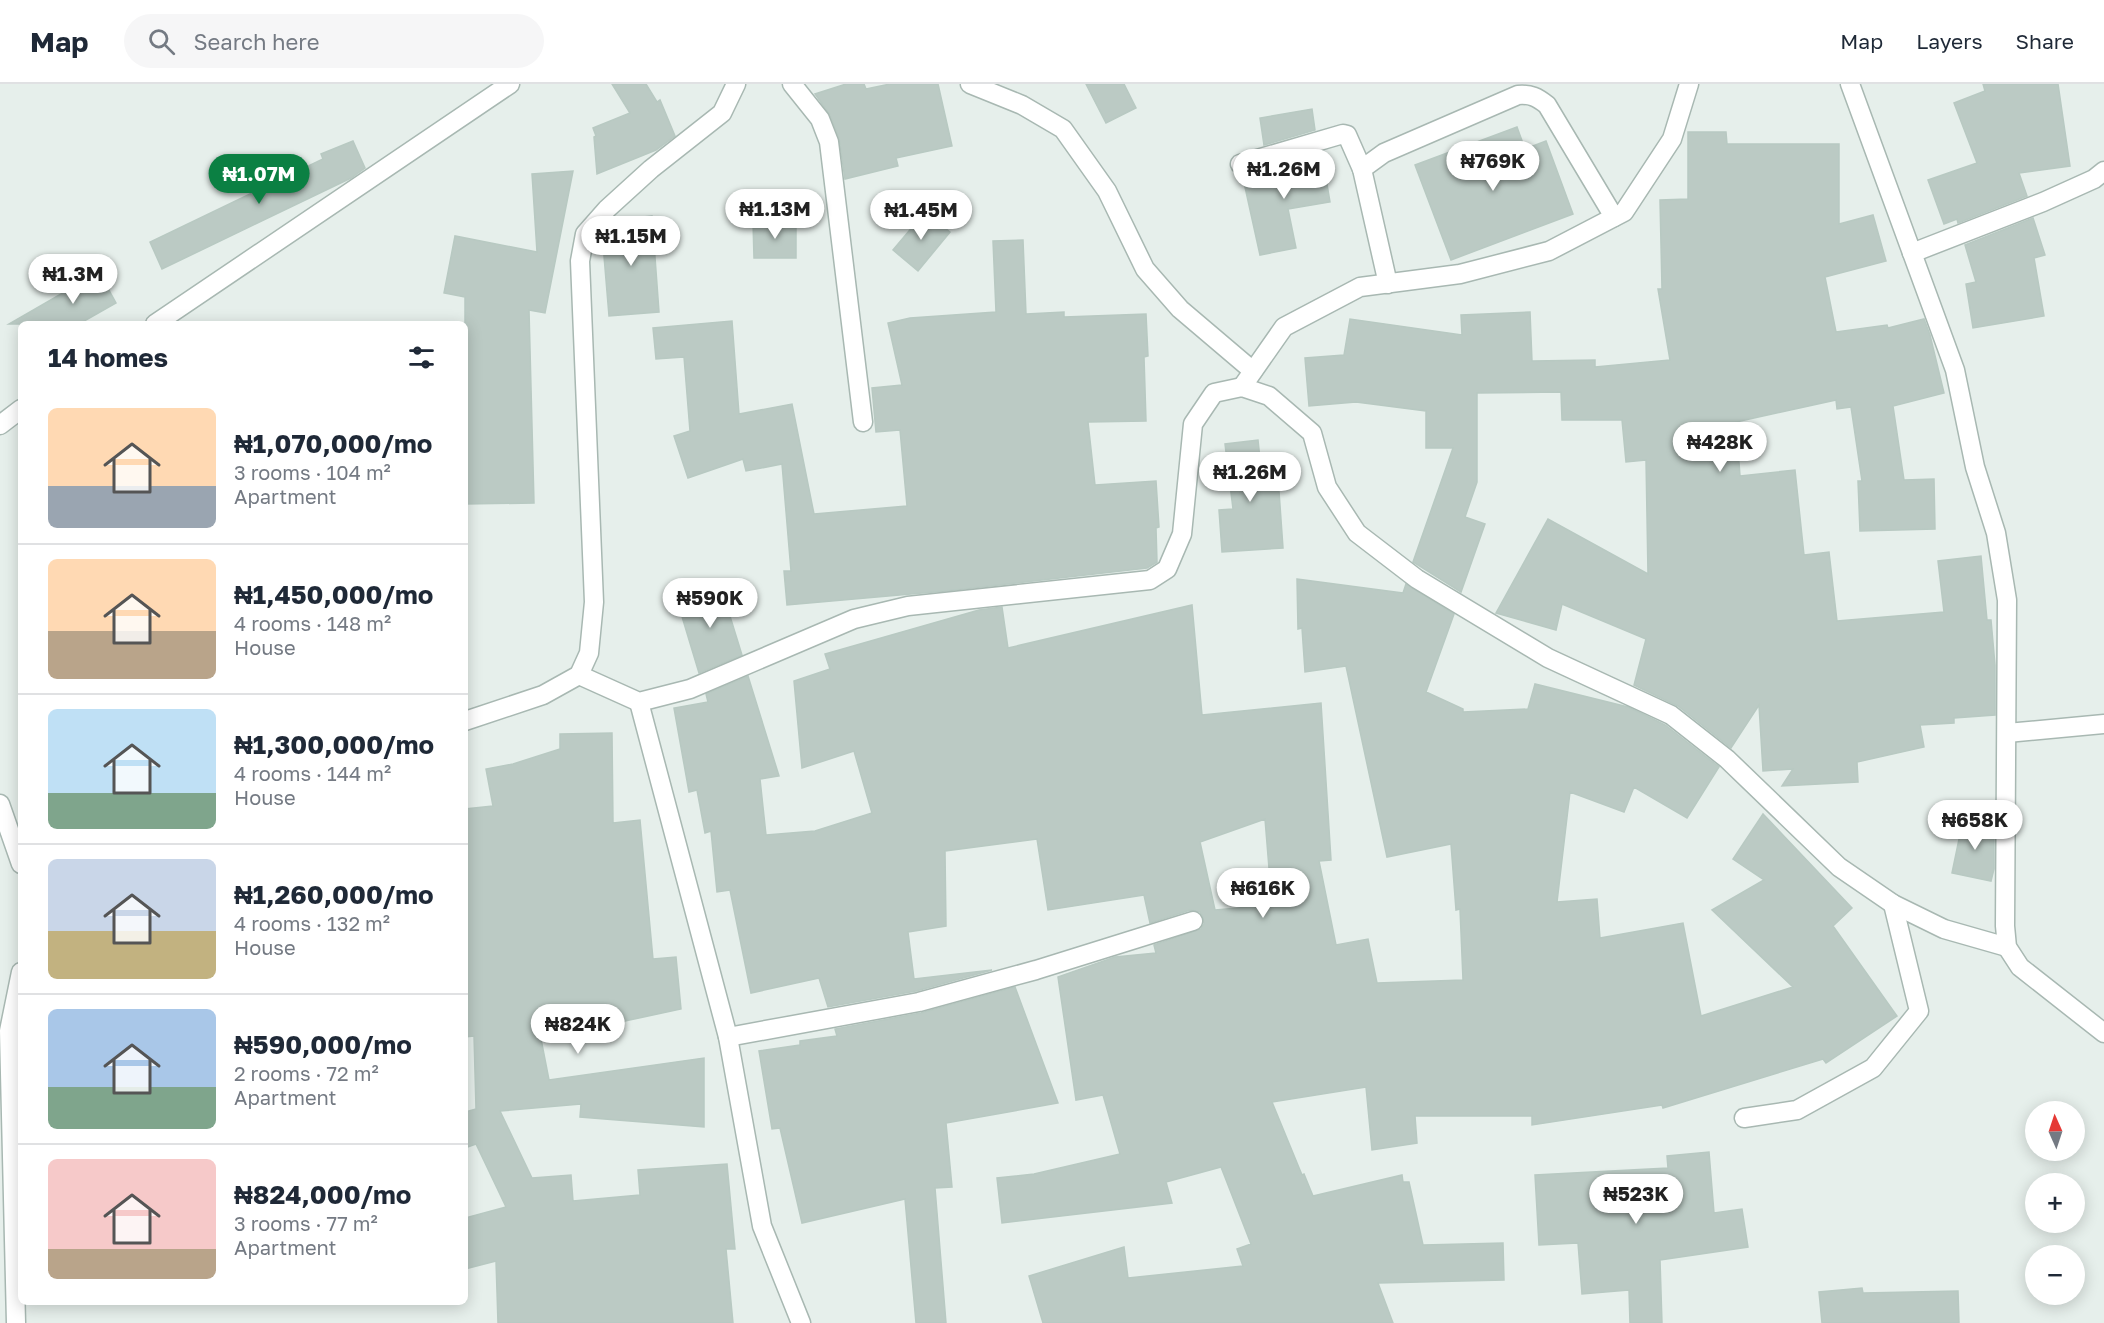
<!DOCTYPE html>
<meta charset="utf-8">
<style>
:root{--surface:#fff;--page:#f6f6f7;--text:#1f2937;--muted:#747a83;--line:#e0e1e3;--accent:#0b8043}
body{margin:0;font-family:"Golos Text",sans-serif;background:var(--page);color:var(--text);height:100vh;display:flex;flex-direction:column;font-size:22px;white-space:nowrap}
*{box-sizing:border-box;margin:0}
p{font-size:20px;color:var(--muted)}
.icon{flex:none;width:33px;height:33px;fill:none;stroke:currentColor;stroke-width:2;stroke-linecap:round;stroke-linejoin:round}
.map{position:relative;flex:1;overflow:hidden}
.drawer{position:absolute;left:18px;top:237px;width:450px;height:984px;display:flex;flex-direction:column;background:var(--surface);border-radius:9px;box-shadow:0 3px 15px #0003}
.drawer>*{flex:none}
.needle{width:39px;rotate:357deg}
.controls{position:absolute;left:2025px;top:1017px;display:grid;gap:12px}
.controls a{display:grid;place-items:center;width:60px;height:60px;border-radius:50%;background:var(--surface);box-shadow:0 3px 15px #0003;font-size:30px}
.price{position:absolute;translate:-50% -51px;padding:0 14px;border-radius:21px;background:#fff;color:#222;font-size:20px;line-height:39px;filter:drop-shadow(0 2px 3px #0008)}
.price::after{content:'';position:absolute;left:50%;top:36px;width:18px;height:14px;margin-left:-9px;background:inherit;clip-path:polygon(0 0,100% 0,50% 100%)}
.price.selected{background:var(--accent);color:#fff}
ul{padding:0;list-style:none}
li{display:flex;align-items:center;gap:18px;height:150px;padding:0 30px}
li+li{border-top:2px solid var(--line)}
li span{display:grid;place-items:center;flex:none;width:168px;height:120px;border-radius:9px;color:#555}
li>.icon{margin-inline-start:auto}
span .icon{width:72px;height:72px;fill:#fffc;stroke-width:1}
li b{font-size:26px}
h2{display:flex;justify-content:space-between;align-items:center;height:72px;padding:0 30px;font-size:26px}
header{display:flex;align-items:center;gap:36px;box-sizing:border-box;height:84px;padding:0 30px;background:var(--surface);border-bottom:2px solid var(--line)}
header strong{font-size:28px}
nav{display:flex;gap:33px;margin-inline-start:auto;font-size:21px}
.search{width:420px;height:54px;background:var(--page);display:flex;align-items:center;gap:15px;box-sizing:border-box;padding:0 21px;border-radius:33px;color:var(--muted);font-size:22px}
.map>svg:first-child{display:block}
</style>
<header>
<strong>Map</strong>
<div class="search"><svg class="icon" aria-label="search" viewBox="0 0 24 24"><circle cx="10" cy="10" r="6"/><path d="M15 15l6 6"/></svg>Search here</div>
<nav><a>Map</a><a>Layers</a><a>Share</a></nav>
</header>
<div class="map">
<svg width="2104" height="1239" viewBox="0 0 2104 1239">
<rect width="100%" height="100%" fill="#e6efeb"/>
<g fill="#bbcac4" stroke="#b8c9c2" stroke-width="1.5" fill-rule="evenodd">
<path d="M612,0h34l11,18 3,-2 15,36 -19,14 -59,24 -3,-37 2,-1 -3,-8 37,-15z"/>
<path d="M846,0h18l2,5 24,-5h48l14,62 -56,12 2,8 -53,13 -6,-41 -9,-23 -15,-21z"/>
<path d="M1086,0h38l12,24 -30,15z"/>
<path d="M1983,0h75l12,82 -51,7 8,23 -69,27 -1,-4 -13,5 -16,-44 49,-17 -23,-60 31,-12z"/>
<path d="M1312,25l3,21 -51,15 -4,-27z"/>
<path d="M1517,43l8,22 21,-8 27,73 -122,46 -36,-95z"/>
<path d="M1688,48h38l1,12h112v80l34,-9 13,46 -61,16 11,55 51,-7 1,3 36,-9 6,16 14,58 -51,13 11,74 30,-1 1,50 -75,2 -2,-50h4l-11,-74 -14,2 -1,-9 -100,22 4,54 55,-6 9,85 25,-3 8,69 107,-9 -6,-51 43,-5 6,64h4l4,45v50l-41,3v5l-34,2 4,22 -67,15 1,20 -76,4 11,-17 -30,2 -4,-66 -28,43 -53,-42 -44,-21 12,-46 -84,-35 -6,26 -60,-17 52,-94 100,55 -2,-114 -20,2 -4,-42h-60l-1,-28 -84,1v89l-12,35 20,7 -24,68 -48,-30 40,-114h-27v-37l-70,-9 -47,4 -4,-48 39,-3 6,-36 112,16 -1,-20 69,-3 2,49 63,-1v7l75,-7 -12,-71h4l-2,-89 28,-1z"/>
<path d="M353,57l12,27 -14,10 -189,91 -12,-27 173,-83 -2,-5z"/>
<path d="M1319,69v3l3,-1 8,47 -42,7 8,39 -36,7 -17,-77 25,-5v-5z"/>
<path d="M573,87l-28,142 -16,-3 5,193 -69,1v-207l-21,-4 11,-57 82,16 -5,-78z"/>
<path d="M925,128l25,20 -32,39 -25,-21z"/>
<path d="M652,132l7,96 -50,4 -7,-84 10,-12z"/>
<path d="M2033,134l12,37 -11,3 10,58 -71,12 -7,-44 10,-2 -11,-37z"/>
<path d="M753,138h43v36h-42z"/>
<path d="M1023,156l3,74 38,-2v5l82,-3 2,42 -4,1 2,64 -58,1 7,63 61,-4 3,46 -3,1 1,34 -10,6 -202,23 -158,14 -3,-34h7l-9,-107 -36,7 -3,-12 -55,19 -14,-42 16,-5 -6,-74 -28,2 -3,-31 79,-7 7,93 53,-10 22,110 93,-8 -7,-76 -24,2 -4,-44 30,-3 -14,-62 22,-5 86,-6 -3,-71z"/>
<path d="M99,188l17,31 -37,21h-70z"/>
<path d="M1258,356l4,38 16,-1 5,71 -61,4 -3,-42 14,-1 -8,-65z"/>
<path d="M1297,495l106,14 3,-9 48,30 -28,78 37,17v3l65,-3 7,-25 93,23 37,18 54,42 -32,51 -53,-31 -10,25 -54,-20 -13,110 40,-3 3,39 83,-15 18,93 92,-29 -81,-77 52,-30 -31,-21 30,-45 89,94 -19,18 64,90 -71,47 -3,-4 -160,49 -1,-3 -130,20v-9h-117l2,27 -45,7 -6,-63 -94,15 30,73 2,-1 9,22 89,-21 1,7h6l14,63 80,-2 1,37 -126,3 15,40h-350l-14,-47 95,-29 4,31 115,-12 -6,-17 14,-5 -30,-77 -55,15 6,21 -170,20 -5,-45 37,-4 86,-20 -17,-59 -27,5 -18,-123 57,-20 41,-4 -2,-8 47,-16 3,-5 -1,-7 -3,-5 -10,-2 -40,13 -6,-28 -96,15 -11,-71 -92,12 1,75 -38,6 6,47 78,-9 -76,21 -88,16 -9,-29 -68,15 -21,-103 -13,2 -6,-61 -6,2 -8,-43 -8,2 -15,-84 34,-6 -2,-8 42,-18 31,100 -19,3 6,56 49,-4 57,-18 -18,-62 -52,17 -8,-87 36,-12 -5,-15 154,-44 23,-3 6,41 184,-43 10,110 119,-12 10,157 -12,1 17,84 32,-6 9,44 86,-3 -3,-71 -4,1 -5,-66 -64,13 -41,-191 -41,6 -3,-44 -4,1zM1265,735l7,86 -57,5 -15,-68z"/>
<path d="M721,503l21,68 -43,18 -22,-73z"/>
<path d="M612,649l1,90 27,-3 13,139 23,-2 5,52 -140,30 8,41 155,-22v69l-124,-10 1,-13 -81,7 32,67 39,-3 2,26 67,-6 -2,-25 89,-6 8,85h-9l7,74h-235l-2,-62 -31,8v-51l41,-11 -30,-63 -11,4v-36l11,-3 -2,-73 -9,1v-228l28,-3 -7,-37 27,-5 47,-15v-15z"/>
<path d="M1963,736l31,6v43l-3,12 -39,-8z"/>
<path d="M1015,903l43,116 -112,20 6,64 -17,1 11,135h-30l-11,-124 -103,24 -22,-95 -8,1 -13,-78 41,-6v-4l37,-5 -2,-7 86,-16z"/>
<path d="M1709,1068l5,61 28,-4 6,38 -88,13 2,63h-32l-1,-33 -47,4 -4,-51 -39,2 -4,-70 133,-7 -1,-12z"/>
<path d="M1862,1204l1,5 95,-2 1,32h-137l-3,-31z"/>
</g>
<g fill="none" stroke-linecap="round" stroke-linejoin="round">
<defs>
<g id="minor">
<path d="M792,0l28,35 9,23 34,280"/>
<path d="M970,0l52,21 41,24 44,62 38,78 35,40 73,62"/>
<path d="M1850,0l105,286 20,97 21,66 11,67 -2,326 2,21 13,20 84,66"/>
<path d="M1240,80l103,-30 4,1 15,34"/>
<path d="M1912,169l131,-51 51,-23 10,-8"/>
<path d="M1388,200l-26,-115 22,-16 134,-58c13,-1 19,2 29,10l67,112"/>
<path d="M155,240l355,-240"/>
<path d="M1242,303l42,-60 76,-40 100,-13 89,-23 75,-39 48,-73 17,-55"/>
<path d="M0,341l21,-16"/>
<path d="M579,591l60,27 51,-13 164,-70 54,-13 242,-26 17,-11 15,-35 11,-110 21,-31 28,-6 27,9 43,37 15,54 30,46 60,46 131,79 123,57 56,44 112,108 54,37 51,25 63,18"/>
<path d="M639,618l89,335 34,189 39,97"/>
<path d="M465,637l78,-26 36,-20 10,-22 5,-51 -14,-341 5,-27 22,-25 44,-40 71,-56 14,-29"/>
<path d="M2007,649l97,-9"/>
<path d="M0,720l21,60"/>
<path d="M728,953l191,-35 117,-32 157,-49"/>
<path d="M1744,1034l53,-8 76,-42 46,-57 -26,-107"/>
<path d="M16,1239l-7,-292 12,-59"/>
</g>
</defs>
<use href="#minor" stroke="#a8b8b2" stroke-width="21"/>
<use href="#minor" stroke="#fff" stroke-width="18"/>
</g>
</svg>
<div class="controls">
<a><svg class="needle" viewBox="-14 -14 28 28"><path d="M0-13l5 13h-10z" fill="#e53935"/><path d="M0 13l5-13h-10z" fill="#747a83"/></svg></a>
<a>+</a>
<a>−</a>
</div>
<b class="price" style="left:1493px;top:108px">₦769K</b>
<b class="price" style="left:1284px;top:116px">₦1.26M</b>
<b class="price selected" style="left:259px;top:121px">₦1.07M</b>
<b class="price" style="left:775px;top:156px">₦1.13M</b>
<b class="price" style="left:921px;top:157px">₦1.45M</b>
<b class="price" style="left:631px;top:183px">₦1.15M</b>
<b class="price" style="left:73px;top:221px">₦1.3M</b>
<b class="price" style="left:1720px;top:389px">₦428K</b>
<b class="price" style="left:1250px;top:419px">₦1.26M</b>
<b class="price" style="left:710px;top:545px">₦590K</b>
<b class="price" style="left:1975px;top:767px">₦658K</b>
<b class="price" style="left:1263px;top:835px">₦616K</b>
<b class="price" style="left:578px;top:971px">₦824K</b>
<b class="price" style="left:1636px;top:1141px">₦523K</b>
<section class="drawer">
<h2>14 homes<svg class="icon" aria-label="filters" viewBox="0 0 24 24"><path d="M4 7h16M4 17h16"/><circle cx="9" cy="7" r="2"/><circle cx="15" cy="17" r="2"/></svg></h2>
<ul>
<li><span style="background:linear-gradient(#ffd9b3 65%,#9aa5b1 0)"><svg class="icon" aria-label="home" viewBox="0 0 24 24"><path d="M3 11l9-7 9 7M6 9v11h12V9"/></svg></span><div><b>₦1,070,000/mo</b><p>3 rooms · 104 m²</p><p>Apartment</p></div></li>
<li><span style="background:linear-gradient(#ffd9b3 60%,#b9a48a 0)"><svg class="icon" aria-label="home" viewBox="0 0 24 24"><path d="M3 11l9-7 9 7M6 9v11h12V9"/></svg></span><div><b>₦1,450,000/mo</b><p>4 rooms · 148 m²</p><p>House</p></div></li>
<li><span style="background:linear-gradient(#bfe0f5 70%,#7fa58c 0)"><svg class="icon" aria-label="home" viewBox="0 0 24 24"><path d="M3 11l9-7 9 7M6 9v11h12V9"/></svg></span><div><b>₦1,300,000/mo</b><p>4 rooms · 144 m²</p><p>House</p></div></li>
<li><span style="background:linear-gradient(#c9d6e8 60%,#c2b280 0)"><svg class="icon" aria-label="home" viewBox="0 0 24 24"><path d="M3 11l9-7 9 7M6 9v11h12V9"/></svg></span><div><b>₦1,260,000/mo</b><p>4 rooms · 132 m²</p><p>House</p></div></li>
<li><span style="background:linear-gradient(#a9c7e8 65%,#7fa58c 0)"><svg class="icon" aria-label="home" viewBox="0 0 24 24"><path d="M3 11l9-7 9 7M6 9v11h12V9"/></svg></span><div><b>₦590,000/mo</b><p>2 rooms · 72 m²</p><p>Apartment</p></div></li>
<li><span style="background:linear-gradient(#f6c9c9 75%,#b9a48a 0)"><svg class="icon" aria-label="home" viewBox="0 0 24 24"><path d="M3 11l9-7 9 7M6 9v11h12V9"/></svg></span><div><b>₦824,000/mo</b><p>3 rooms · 77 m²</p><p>Apartment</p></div></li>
</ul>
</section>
</div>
